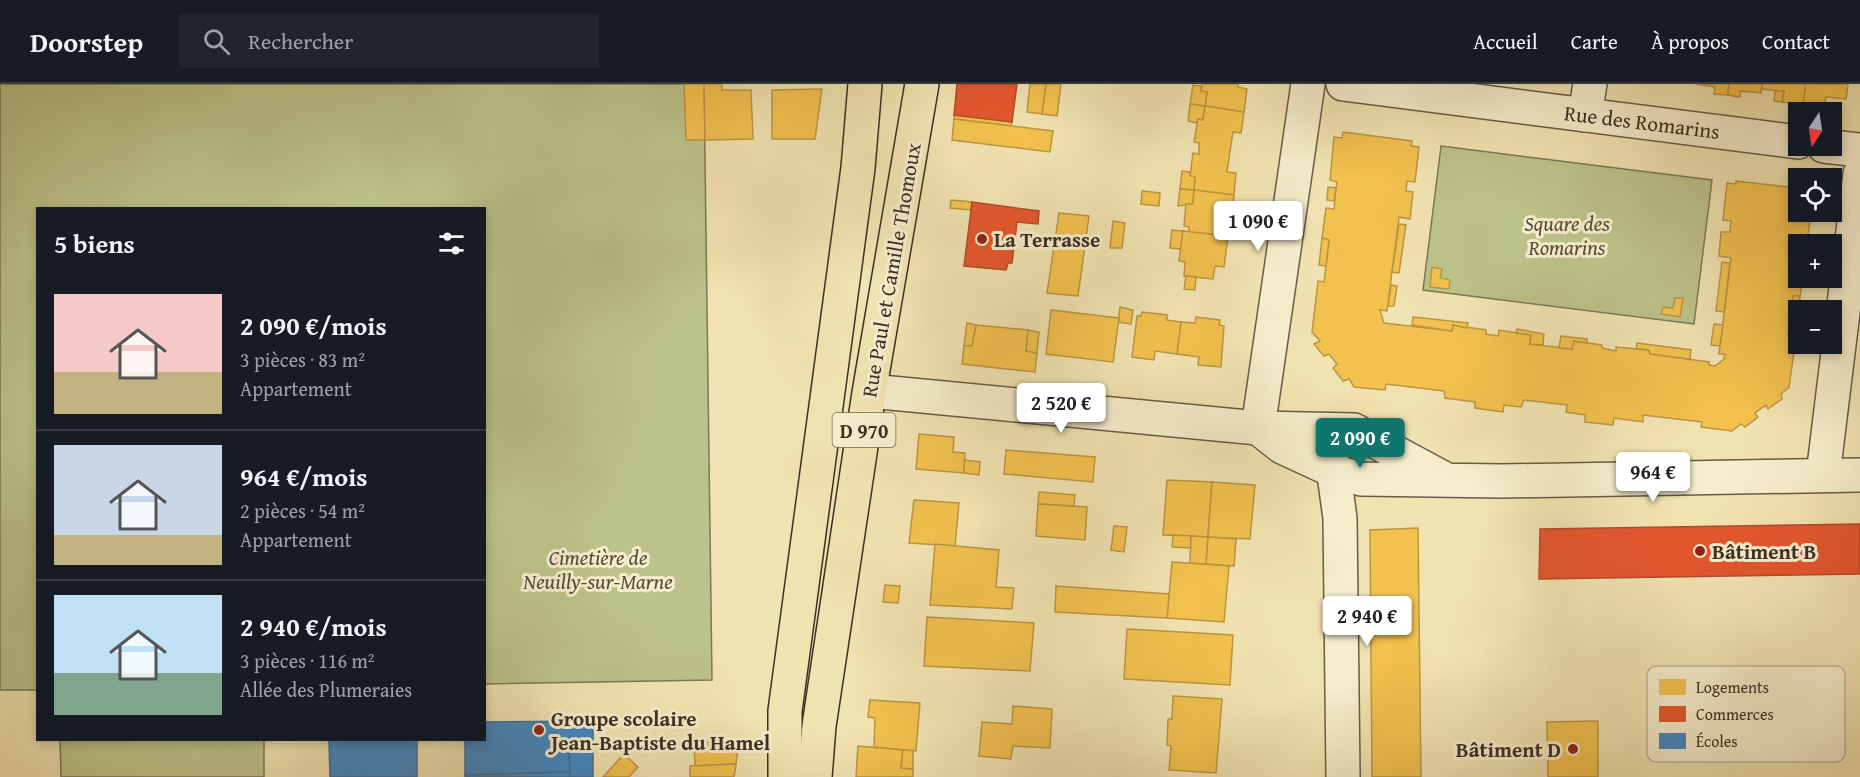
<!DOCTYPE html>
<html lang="fr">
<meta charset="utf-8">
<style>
:root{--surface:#171b24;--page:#20242c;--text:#f1f3f6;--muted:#9ea1a6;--line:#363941;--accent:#0f766e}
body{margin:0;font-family:"Gentium Book Plus",serif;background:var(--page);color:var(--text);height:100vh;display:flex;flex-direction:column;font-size:22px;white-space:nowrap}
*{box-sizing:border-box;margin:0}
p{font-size:20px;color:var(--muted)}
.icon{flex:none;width:33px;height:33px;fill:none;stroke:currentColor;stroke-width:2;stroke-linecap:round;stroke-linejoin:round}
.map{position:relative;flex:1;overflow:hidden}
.details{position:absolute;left:36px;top:123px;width:450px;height:534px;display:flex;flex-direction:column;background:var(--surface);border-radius:0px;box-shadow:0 3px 9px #0003}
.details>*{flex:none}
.needle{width:39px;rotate:192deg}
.tools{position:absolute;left:1788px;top:18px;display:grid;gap:12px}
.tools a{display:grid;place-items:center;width:54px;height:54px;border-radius:0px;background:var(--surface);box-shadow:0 3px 9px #0003;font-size:30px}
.price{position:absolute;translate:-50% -51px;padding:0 14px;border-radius:6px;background:#fff;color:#222;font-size:20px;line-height:39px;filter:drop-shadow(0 2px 3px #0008)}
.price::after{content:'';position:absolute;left:50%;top:36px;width:18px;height:14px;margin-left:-9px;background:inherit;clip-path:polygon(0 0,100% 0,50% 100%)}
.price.on{background:var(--accent);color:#fff}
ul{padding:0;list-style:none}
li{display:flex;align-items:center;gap:18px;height:150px;padding:0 18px}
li+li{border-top:2px solid var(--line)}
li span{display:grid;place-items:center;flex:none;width:168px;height:120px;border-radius:0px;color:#555}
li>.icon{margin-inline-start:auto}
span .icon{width:72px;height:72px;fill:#fffc;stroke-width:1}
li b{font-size:26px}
h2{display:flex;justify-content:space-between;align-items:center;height:72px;padding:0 18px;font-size:26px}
header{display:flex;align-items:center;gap:36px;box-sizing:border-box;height:84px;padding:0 30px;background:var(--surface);border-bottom:2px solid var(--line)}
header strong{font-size:28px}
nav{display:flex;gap:33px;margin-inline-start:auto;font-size:21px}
.search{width:420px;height:54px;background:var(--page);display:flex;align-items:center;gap:15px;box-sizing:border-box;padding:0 21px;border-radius:0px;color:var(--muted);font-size:22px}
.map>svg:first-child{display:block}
</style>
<header>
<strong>Doorstep</strong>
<div class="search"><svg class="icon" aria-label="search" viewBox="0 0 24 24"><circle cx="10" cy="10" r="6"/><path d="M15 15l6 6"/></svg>Rechercher</div>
<nav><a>Accueil</a><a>Carte</a><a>À propos</a><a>Contact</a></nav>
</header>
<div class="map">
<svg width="1860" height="693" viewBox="0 0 1860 693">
<rect width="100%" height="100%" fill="#f1e3b1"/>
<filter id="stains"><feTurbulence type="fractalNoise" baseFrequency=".00333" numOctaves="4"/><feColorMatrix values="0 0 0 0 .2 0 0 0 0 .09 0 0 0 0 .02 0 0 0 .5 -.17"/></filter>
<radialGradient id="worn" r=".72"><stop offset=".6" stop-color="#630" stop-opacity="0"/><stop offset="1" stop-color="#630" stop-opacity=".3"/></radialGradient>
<g fill="#bcc38a" stroke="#7c7857" stroke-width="1.5">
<path d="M0,0h704l8,596 -227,4 -1,-476h-446l-1,482h-37z"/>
<path d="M1441,62l271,34 -18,144 -271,-34z"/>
<path d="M60,656h204v37h-203z"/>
</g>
<g fill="#f2c14e" stroke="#bb9541" stroke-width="1.5">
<path d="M684,0h20l1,56h-19z"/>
<path d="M704,0h18v6h29l2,49 -48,1z"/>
<path d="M1030,0h16l-4,30 -15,-2z"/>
<path d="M1046,0h15l-4,32 -15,-2z"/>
<path d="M1202,0h36v3l9,2 -3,23 -39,-6 2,-14 -6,-1z"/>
<path d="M1696,0h33l-1,11 -14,-1 1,-7z"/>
<path d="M1729,0h33l-1,9 -21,-2v6l-12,-2z"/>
<path d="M1762,0h44l-3,20 -21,-2 2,-11 -22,-2z"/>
<path d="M1806,0h42l-2,15 -20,-2 -2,10 -21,-3z"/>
<path d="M1193,1l8,1v5l6,1 -2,14 -15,-2z"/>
<path d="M822,5l-7,50h-43v-49z"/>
<path d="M1775,7h9l-2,11 -8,-1z"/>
<path d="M1190,20l15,2 -2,14 -5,-1 -1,4 -9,-2z"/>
<path d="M1205,22l39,6 -3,21 -8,-1 -5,33 -1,7 9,1 -2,22 -40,-5 1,-13 -5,-1 3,-23 6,1v-11l-5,-1 4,-23 5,1z"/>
<path d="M954,31l58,7 -1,4 -57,-7z"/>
<path d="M954,35l99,12 -3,21 -98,-12z"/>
<path d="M1343,48l69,9 -1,5 8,1 -4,35 -8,-1 -1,10 7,1 -3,27 -11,-2 -12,94 -7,-1 4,13 68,8 1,-6 33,5v4l12,2 1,-6 32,5 -1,9 42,5 2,-8 28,4v3l14,3v-4l33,3 1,4 59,8v3l6,1 9,-7 1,-5h-6l12,-96 -12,-2 2,-24h9l1,-11 -8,-1 4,-37 9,1v-3l62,7v24h13l-3,24 -8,-2 -2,10 -1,20 1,14h5l-3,18h-7l-5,40 8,2 -7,49 -8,7 1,5 -14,10 -2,-4 -11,8 3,4 -13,10 -4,-3 -9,7 -31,-4 1,-5 -59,-7v7l-29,-4 -1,7 -28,-3v-7l-19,-3 1,-7 -43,-5 -3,7 -17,-2 -1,7 -28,-4v-6l-30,-4 -1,-7 -58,-7 -1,6 -31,-3 -5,-8 -6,2 -10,-13 4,-4 -8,-10 -5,2 -10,-12 6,-3 -8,-9 6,-51 6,1 5,-42 -7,-2 4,-30 8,1 2,-21 1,-6 -7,-2 4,-43 8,1z"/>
<path d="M1182,87l8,1v4l5,1 -1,13 -14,-1z"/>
<path d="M1328,103l8,1 -2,13 -7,-1z"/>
<path d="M1180,105l14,1 -1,14 -15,2z"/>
<path d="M1194,106l40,5 -3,21 -9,-1 -3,20 -30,-3v-5l-5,-1 2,-22h7z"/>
<path d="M1142,107l18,2 -1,13 -18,-2z"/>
<path d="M951,116l21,2 -1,8 -21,-2z"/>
<path d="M1059,129l30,3 -11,80 -31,-3z"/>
<path d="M1113,137l12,2 -3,25h-12z"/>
<path d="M1399,140l7,1 -7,48 -7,-1z"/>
<path d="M1172,146l11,1 -2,18 -11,-1z"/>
<path d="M1183,147l45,5 -4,31 -9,-1 -2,13 -29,-3 1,-14 -6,-1z"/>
<path d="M1322,154l7,2 -3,26 -7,-1z"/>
<path d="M1722,178l8,1 -6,49 -8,-1z"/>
<path d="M1432,183l10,2 -2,9 10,2 -1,9 -19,-2z"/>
<path d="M1186,192l10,1 -1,13 -11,-1z"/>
<path d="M1391,201l6,1 -3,20h-6z"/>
<path d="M1793,212h7l-3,26 -7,-1z"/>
<path d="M1675,214h8l-3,19 -19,-3 2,-7 10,1z"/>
<path d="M1120,223l13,3 -2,14 -13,-2z"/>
<path d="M1051,226l68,8 -6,44 -67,-8z"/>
<path d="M1142,228l25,3v5l14,2 -4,32 -22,-3 -1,9 -22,-3 5,-41h4z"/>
<path d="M1196,233l24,3 -1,5 5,1 -3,41 -23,-2 1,-8 -22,-3 4,-32 14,1z"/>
<path d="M1413,233l55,6 -1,5 -14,-3 -1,6 -40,-6z"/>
<path d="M967,239l9,2 -4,21h-8z"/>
<path d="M1714,240l9,1 -3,21 -9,-1z"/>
<path d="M976,241l52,5 -2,21 11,2 -2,19 -73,-8 2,-18h8z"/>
<path d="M1517,245l27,5 -1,11 -13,-1 1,-9 -15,-2z"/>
<path d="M1028,246l11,2 -2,21 -11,-2z"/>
<path d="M1561,252l26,3v4l-13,-2 -2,8 -13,-1z"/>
<path d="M1637,259l54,7 -1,9 -40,-5 -1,-4 -13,-1z"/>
<path d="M919,350l35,3 -1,15 12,1 -1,20 -48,-4z"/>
<path d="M1006,366l89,7 -2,25 -89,-8z"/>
<path d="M964,376l16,2 -1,13 -15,-2z"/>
<path d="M1167,396l45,2 -4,55 -45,-2z"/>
<path d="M1212,398l43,3 -5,54 -42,-2z"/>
<path d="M1039,408l36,3 -1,11 -36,-2z"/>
<path d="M914,416l45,3 -4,43 -46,-3z"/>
<path d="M1038,420l49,3 -2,33 -49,-4z"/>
<path d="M1114,442l13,1 -3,25 -13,-2z"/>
<path d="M1418,444l3,249h-49l-2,-247z"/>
<path d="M1173,451l18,1v12l-19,-1z"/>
<path d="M1191,452l17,1 -2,27 -16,-1z"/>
<path d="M1208,453l28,2 -2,27 -28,-2z"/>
<path d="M935,460l64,6 -3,37 18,1 -2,21 -82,-4z"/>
<path d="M1172,478l57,4 -5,56 -57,-4z"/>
<path d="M885,501l15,1 -2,17 -15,-1z"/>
<path d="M1056,502l113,8 -2,24 -112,-6z"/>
<path d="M927,533l107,6 -4,48 -106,-5z"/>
<path d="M1127,545l106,6 -3,50 -106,-6z"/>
<path d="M1173,612l49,3 -6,74 -47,-3 2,-24 -4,-1 1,-26h4z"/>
<path d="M870,616l50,3 -4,48 -42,-4 1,-29 -7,-1z"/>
<path d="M1013,622l39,3 -2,39 -37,-2 -2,13 -32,-3 3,-34 30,2z"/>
<path d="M1598,637v56h-50l-1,-55z"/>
<path d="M718,658l1,6h19l-2,16 -41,2 -1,-23z"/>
<path d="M858,662l45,4 -2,18 12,1v8h-57z"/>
<path d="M903,666l10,1v18l-12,-1z"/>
<path d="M624,670l14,13 -9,10h-26z"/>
<path d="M736,680l-2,13h-44v-11z"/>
</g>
<g fill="#e4572e" stroke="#b24b2b" stroke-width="1.5">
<path d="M957,0h60l-5,38 -58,-7z"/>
<path d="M972,118l67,9 -1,13 -21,-2 -5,41h-4l-2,7 -42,-4z"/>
<path d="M1860,440v50l-321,5 1,-50z"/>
</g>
<g fill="#3f88c5" stroke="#3e6d95" stroke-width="1.5">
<path d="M593,637v20l-24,2 1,29 -105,3v-35h19v-18z"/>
<path d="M329,656h88v37h-87z"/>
<path d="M593,657v36h-23l-1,-34z"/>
<path d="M570,688v5h-105v-2z"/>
</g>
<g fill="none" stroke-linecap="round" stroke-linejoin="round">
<defs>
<g id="minor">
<path d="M1343,0l455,58"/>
<path d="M1585,31l5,-31"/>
<path d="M1824,62l36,4"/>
<path d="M870,307l388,37 50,-344"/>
<path d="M1331,369l9,65 3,259"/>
<path d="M1823,391l37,-301"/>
<path d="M1447,396l-93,-50 -96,-2 24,19 52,24 27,8 141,2 358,-6"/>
</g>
<g id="major">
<path d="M785,693v-66l73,-543 7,-84"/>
<path d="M815,693l4,-51 50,-333 53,-309"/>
</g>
</defs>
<use href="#minor" stroke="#695b47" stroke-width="36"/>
<use href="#major" stroke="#3c2e24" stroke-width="36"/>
<use href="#minor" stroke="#f6edcc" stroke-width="33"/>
<use href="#major" stroke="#f1e3b1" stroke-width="33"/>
</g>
<g fill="#8f2418" stroke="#f6edcc" stroke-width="2">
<circle cx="982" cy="155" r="6"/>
<circle cx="1700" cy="467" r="6"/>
<circle cx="539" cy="646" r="6"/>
<circle cx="1573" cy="665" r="6"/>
</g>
<g text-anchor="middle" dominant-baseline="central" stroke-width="6" stroke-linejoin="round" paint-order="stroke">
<rect fill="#f6edcc" stroke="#746756" stroke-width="1.5" x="832.5" y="329" width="63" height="34" rx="4.5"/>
<g font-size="20" font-weight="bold" fill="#3c2e24">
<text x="864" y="346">D 970</text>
</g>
<g font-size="21" fill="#3c2e24" stroke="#f6edcc">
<text transform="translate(1642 38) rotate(7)">Rue des Romarins</text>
<text transform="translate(891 186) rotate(-80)">Rue Paul et Camille Thomoux</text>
</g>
<g font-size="21" font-style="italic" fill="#564c38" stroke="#f6edcc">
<text x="1567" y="139">Square des<tspan x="1567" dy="24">Romarins</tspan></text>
<text x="598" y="473">Cimetière de<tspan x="598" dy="24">Neuilly-sur-Marne</tspan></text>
</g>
<g font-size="21" font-weight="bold" fill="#3c2e24" stroke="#f6edcc" text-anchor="start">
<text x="994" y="155">La Terrasse</text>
<text x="1712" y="467">Bâtiment B</text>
<text x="551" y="634">Groupe scolaire<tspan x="551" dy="24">Jean-Baptiste du Hamel</tspan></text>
<text x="1561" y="665" text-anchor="end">Bâtiment D</text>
</g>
</g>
<rect x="1647" y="582" width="198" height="96" rx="9" fill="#f6edcc" stroke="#beb49a" stroke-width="1.5"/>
<rect x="1659" y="595" width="27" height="16" fill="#f2c14e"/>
<rect x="1659" y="622" width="27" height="16" fill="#e4572e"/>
<rect x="1659" y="649" width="27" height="16" fill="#3f88c5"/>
<g font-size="16" fill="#3c2e24">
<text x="1696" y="609">Logements</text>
<text x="1696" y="636">Commerces</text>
<text x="1696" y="663">Écoles</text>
</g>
<rect width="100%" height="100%" filter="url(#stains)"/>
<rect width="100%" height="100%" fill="url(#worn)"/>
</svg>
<div class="tools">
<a><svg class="needle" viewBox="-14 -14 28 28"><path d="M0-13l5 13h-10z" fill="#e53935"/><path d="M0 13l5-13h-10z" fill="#9ea1a6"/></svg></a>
<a><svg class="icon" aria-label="locate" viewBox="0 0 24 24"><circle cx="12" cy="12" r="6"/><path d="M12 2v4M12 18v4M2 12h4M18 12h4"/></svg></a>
<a>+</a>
<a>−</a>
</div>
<b class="price" style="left:1258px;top:168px">1 090 €</b>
<b class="price" style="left:1061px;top:350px">2 520 €</b>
<b class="price on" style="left:1360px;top:385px">2 090 €</b>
<b class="price" style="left:1653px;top:419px">964 €</b>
<b class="price" style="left:1367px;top:563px">2 940 €</b>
<section class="details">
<h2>5 biens<svg class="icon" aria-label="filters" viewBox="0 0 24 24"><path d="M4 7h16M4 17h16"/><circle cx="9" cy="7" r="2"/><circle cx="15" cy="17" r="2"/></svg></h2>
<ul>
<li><span style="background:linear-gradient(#f6c9c9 65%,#c2b280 0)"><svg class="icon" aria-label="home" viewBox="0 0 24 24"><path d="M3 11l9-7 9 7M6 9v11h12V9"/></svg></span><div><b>2 090 €/mois</b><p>3 pièces · 83 m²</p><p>Appartement</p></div></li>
<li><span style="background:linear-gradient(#c9d6e8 75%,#c2b280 0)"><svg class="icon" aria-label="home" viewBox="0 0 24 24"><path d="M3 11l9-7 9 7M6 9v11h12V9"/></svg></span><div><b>964 €/mois</b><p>2 pièces · 54 m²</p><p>Appartement</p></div></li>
<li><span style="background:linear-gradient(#bfe0f5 65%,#7fa58c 0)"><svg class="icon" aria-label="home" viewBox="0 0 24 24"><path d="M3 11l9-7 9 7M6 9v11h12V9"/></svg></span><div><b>2 940 €/mois</b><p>3 pièces · 116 m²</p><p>Allée des Plumeraies</p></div></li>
</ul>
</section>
</div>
